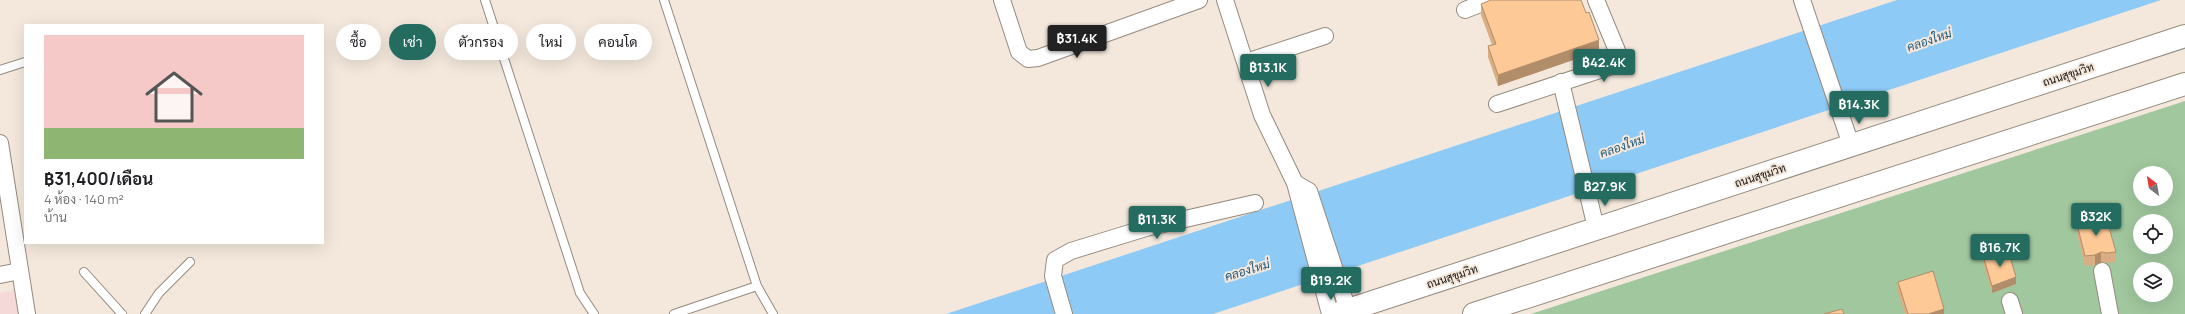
<!DOCTYPE html>
<html lang="th">
<meta charset="utf-8">
<style>
:root{--surface:#fff;--page:#f2f2f2;--text:#202124;--muted:#757577;--line:#e0e0e0;--accent:#246b60}
body{margin:0;font-family:Manrope,Sarabun,sans-serif;background:var(--page);color:var(--text);height:100vh;display:flex;flex-direction:column;font-size:15px;white-space:nowrap}
*{box-sizing:border-box;margin:0}
p{font-size:13px;color:var(--muted)}
.icon{flex:none;width:22px;height:22px;fill:none;stroke:currentColor;stroke-width:2;stroke-linecap:round;stroke-linejoin:round}
.map{position:relative;flex:1;overflow:hidden}
.details{position:absolute;left:24px;top:24px;width:300px;height:220px;display:flex;flex-direction:column;background:var(--surface);border-radius:0px;box-shadow:0 4px 16px #0002}
.details>*{flex:none}
.guide{position:absolute;left:336px;top:24px;width:380px;height:36px;display:flex;gap:8px}
.needle{width:26px;rotate:329deg}
.fabs{position:absolute;left:2133px;top:166px;display:grid;gap:8px}
.fabs a{display:grid;place-items:center;width:40px;height:40px;border-radius:50%;background:var(--surface);box-shadow:0 4px 16px #0002;font-size:20px}
.price{position:absolute;translate:-50% -34px;padding:0 9px;border-radius:4px;background:var(--accent);color:#fff;font-size:13px;line-height:26px;filter:drop-shadow(0 1px 2px #0008)}
.price::after{content:'';position:absolute;left:50%;top:24px;width:12px;height:9px;margin-left:-6px;background:inherit;clip-path:polygon(0 0,100% 0,50% 100%)}
.price.on{background:#222;color:#fff}
ul{padding:0;list-style:none}
li{display:grid;align-content:center;gap:8px;height:212px;padding:0 20px}
li+li{border-top:1px solid var(--line)}
li span{display:grid;place-items:center;height:124px;border-radius:0px;color:#555}
li>.icon{margin-inline-start:auto}
span .icon{width:72px;height:72px;fill:#fffc;stroke-width:1}
li b{font-size:17px}
.pill{padding:0 14px;border-radius:18px;background:var(--surface);box-shadow:0 4px 16px #0002;font-size:14px;line-height:36px}
.pill.on{background:var(--accent);color:#fff}
.map>svg:first-child{display:block}
</style>
<div class="map">
<svg width="2185" height="314" viewBox="0 0 2185 314">
<rect width="100%" height="100%" fill="#f4e8dc"/>
<path fill="#f4d9d8" d="M23,288l4,26h-27v-21z"/>
<path fill="#a1c79e" fill-rule="evenodd" d="M2185,101v213h-654zM2140,173h26v26h-26zM2140,221h26v26h-26zM2140,269h26v26h-26z"/>
<path fill="#8dcaf5" d="M1897,0h264l-948,314h-267z"/>
<g fill="none" stroke-linecap="round" stroke-linejoin="round">
<defs>
<g id="lane">
<path d="M485,0l95,293 14,21"/>
<path d="M664,0l93,286 16,28"/>
<path d="M0,70l25,-8"/>
<path d="M84,272l38,42"/>
<path d="M145,314l14,-21 31,-31"/>
<path d="M674,314l83,-28"/>
</g>
<g id="street">
<path d="M1002,0l17,52 9,7 10,-1 161,-58"/>
<path d="M1225,0l37,115 33,68 35,131"/>
<path d="M1802,0l49,145"/>
<path d="M1465,10l25,-10"/>
<path d="M1246,62l79,-26"/>
<path d="M1561,82l35,146"/>
<path d="M1497,104l115,-38 4,-4 2,-9 -22,-53"/>
<path d="M0,143l27,171"/>
<path d="M1295,183l14,8 39,119"/>
<path d="M2102,271l8,43"/>
<path d="M0,275l20,-4"/>
<path d="M2010,301l4,13"/>
<path d="M1064,314l-11,-38 2,-16 16,-9 75,-23 109,-25"/>
</g>
<g id="highway">
<path d="M1336,314l849,-278"/>
<path d="M1474,314l711,-230"/>
</g>
</defs>
<use href="#lane" stroke="#958a7f" stroke-width="10"/>
<use href="#street" stroke="#958a7f" stroke-width="18"/>
<use href="#highway" stroke="#958a7f" stroke-width="24"/>
<use href="#lane" stroke="#fff" stroke-width="8"/>
<use href="#street" stroke="#fff" stroke-width="16"/>
<use href="#highway" stroke="#fff" stroke-width="22"/>
</g>
<g fill="#daae82">
<path d="M1481,4l118,47 -101,35 -10,-29v-11l4,-1 -11,-30z"/>
<path d="M2077,224l39,28v10l-9,1 -6,-1 -6,3 -10,1 -8,-32z"/>
<path d="M1984,259l32,25 -24,9 -8,-27z"/>
<path d="M1898,282l46,32h-39l-7,-22z"/>
</g>
<g fill="#b18d6a">
<path d="M1599,40v11l-101,35v-11z"/>
<path d="M2101,252v10l-6,3v-10z"/>
<path d="M2016,277v7l-24,9v-7z"/>
<path d="M1944,309v5h-16z"/>
</g>
<g fill="#fdca97" stroke="#b18d6a">
<path d="M1491,0h90l5,13 3,-1 10,28 -101,35 -10,-29 8,-2 -15,-40z"/>
<path d="M2106,217l10,35 -9,1 -6,-1 -6,3 -10,1 -8,-32z"/>
<path d="M2008,250l8,27 -24,9 -8,-27z"/>
<path d="M1933,271l11,38 -16,5h-20l-10,-32z"/>
<path d="M1842,309l2,5h-20z"/>
</g>
<g text-anchor="middle" dominant-baseline="central" stroke-width="4" stroke-linejoin="round" paint-order="stroke">
<g font-size="11" fill="#17120e" stroke="#f4e8dc">
<text transform="translate(2068 74) rotate(-18)">ถนนสุขุมวิท</text>
<text transform="translate(1760 175) rotate(-18)">ถนนสุขุมวิท</text>
<text transform="translate(1452 276) rotate(-18)">ถนนสุขุมวิท</text>
</g>
<g font-size="12" font-style="italic" fill="#1e587c" stroke="#f4e8dc">
<text transform="translate(1929 40) rotate(-19)">คลองใหม่</text>
<text transform="translate(1622 146) rotate(-19)">คลองใหม่</text>
<text transform="translate(1247 270) rotate(-17)">คลองใหม่</text>
</g>
</g>
</svg>
<div class="fabs">
<a><svg class="needle" viewBox="-14 -14 28 28"><path d="M0-13l5 13h-10z" fill="#e53935"/><path d="M0 13l5-13h-10z" fill="#757577"/></svg></a>
<a><svg class="icon" aria-label="locate" viewBox="0 0 24 24"><circle cx="12" cy="12" r="6"/><path d="M12 2v4M12 18v4M2 12h4M18 12h4"/></svg></a>
<a><svg class="icon" aria-label="layers" viewBox="0 0 24 24"><path d="M12 4l9 5-9 5-9-5zM3 14l9 5 9-5"/></svg></a>
</div>
<b class="price on" style="left:1077px;top:59px">฿31.4K</b>
<b class="price" style="left:1604px;top:83px">฿42.4K</b>
<b class="price" style="left:1268px;top:88px">฿13.1K</b>
<b class="price" style="left:1859px;top:125px">฿14.3K</b>
<b class="price" style="left:1605px;top:207px">฿27.9K</b>
<b class="price" style="left:2096px;top:237px">฿32K</b>
<b class="price" style="left:1157px;top:240px">฿11.3K</b>
<b class="price" style="left:2000px;top:268px">฿16.7K</b>
<b class="price" style="left:1331px;top:301px">฿19.2K</b>
<div class="guide">
<a class="pill">ซื้อ</a>
<a class="pill on">เช่า</a>
<a class="pill">ตัวกรอง</a>
<a class="pill">ใหม่</a>
<a class="pill">คอนโด</a>
</div>
<section class="details">
<ul>
<li><span style="background:linear-gradient(#f6c9c9 75%,#8fb573 0)"><svg class="icon" aria-label="home" viewBox="0 0 24 24"><path d="M3 11l9-7 9 7M6 9v11h12V9"/></svg></span><div><b>฿31,400/เดือน</b><p>4 ห้อง · 140 m²</p><p>บ้าน</p></div></li>
</ul>
</section>
</div>
